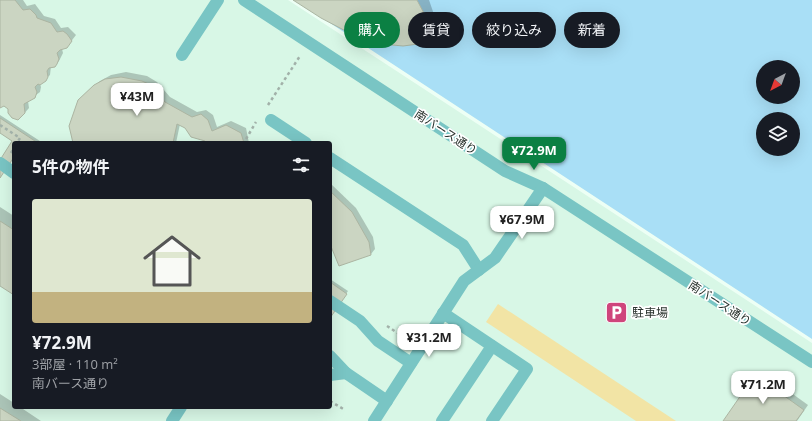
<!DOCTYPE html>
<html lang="ja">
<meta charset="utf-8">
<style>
:root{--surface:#171b24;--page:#242831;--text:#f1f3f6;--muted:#9ea1a6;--line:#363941;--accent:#0b8043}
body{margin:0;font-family:"Open Sans","Noto Sans JP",sans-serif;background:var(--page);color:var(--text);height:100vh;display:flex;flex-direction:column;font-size:15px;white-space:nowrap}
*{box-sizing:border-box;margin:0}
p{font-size:13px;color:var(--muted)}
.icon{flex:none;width:22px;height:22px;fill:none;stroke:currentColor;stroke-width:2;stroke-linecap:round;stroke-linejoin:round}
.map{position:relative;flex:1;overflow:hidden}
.side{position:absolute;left:12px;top:141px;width:320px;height:268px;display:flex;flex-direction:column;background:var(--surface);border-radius:4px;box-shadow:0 4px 16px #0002}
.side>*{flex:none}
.guide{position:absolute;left:344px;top:12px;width:380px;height:36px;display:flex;gap:8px}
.needle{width:26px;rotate:221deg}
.fabs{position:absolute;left:756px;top:60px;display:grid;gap:8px}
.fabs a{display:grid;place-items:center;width:44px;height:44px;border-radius:50%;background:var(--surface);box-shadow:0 4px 16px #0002;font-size:20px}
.price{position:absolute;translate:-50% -34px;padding:0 9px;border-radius:8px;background:#fff;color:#222;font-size:13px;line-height:26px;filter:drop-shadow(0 1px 2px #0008)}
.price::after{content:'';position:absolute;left:50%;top:24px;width:12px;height:9px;margin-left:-6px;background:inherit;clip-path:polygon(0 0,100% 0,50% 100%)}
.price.on{background:var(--accent);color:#fff}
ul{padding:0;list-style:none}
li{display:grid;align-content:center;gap:8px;height:212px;padding:0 20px}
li+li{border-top:1px solid var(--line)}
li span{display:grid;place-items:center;height:124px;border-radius:4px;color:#555}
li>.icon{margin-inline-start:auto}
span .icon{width:72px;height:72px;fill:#fffc;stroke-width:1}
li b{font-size:17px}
h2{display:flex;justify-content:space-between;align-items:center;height:48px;padding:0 20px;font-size:17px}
.chip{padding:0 14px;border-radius:18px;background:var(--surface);box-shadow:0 4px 16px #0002;font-size:14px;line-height:36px}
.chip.on{background:var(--accent);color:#fff}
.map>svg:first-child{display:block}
</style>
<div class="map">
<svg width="812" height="421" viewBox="0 0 812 421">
<rect width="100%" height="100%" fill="#edfff5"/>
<path fill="#d8f7e6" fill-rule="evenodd" d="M0,0h288l524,343v78h-812zM14,143h316v264h-316z"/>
<path fill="#f2e4a5" d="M498,304l178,117h-40l-150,-99z"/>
<path fill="#a9dff6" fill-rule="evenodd" d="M295,0h517v339zM763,67h30v30h-30zM763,119h30v30h-30z"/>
<g fill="#0003">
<path d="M0,0h23l4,6 8,-2 9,12 11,3 6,9 7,-1 8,8 -7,9 -7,5 1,4 -4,8 -5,5h-3l-1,9 -10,9 1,3 -1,5 -12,9 1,7 -7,8 -18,-11 -4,1z"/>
<path d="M295,0h134l10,29 -13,13z"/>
<path d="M126,72l21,4 10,6 13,15 27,15 9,-2 7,5 4,12 14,-6 15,7 3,15h-44l1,-2 -26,-17 -4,19h-102l10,-47 16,-15 11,-6z"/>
<path d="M0,115l43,28h-29v14l-14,21v-16l14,-22 -14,-9z"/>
<path d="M330,183l26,25 17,29 2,12 -4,5 -41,-12z"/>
<path d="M0,207l14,9v78l-14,-9z"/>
<path d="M330,279l18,12 -18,27z"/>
<path d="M761,371l47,34 -11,16h-72z"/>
<path d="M0,394l14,9v4h6l21,14h-41z"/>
</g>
<g fill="#cbd5c2" stroke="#acb5a2">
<path d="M0,0h15l8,10 7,-1 6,6 1,3 14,5 6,9 6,-1 4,3 5,7 -5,7 -7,2 -3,3 2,6 -2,5 -2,3 -6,1 -2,3 1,6 -2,4 -6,4 -2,-1 -3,3 2,5 -2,6 -11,6 1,9 -7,7 -6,-2 -4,-5v-4l-4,-3 -4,2z"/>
<path d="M293,0h124l9,17 6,21 -6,5 -23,3 -21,-2 -25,-7 -36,-19z"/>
<path d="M121,77l21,4 11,5 12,16 27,15 9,-3 7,6 4,11 14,-6 15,8 3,10h-40l1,-2 -14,-4 -6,-9 -8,-4 -4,19h-100l-4,-17 9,-26 16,-15 11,-6z"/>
<path d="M0,118l38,25h-24v14l-14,21v-18l12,-19 -12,-8z"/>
<path d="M330,191l22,21 17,30 2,13 -32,11 -9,-22z"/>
<path d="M0,221l14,9v65l-14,-9z"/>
<path d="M330,282l17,12 -17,24z"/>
<path d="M755,375l49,35 -8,11h-73z"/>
<path d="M0,408l21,13h-21z"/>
</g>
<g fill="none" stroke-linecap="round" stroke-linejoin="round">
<g stroke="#a2b1a9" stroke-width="2.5" stroke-dasharray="3 3" stroke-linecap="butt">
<path d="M268,105l32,-49"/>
<path d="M0,125l20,13 -3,5"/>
<path d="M246,139l10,-17"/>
<path d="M11,153l3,-5"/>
<path d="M387,326c8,5 15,12 24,8"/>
<path d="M330,401l15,9"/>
</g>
<g stroke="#79c5c4" stroke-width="12">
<path d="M244,0l261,171 38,17 269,174"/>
<path d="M182,55l36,-55"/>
<path d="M271,120l35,23"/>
<path d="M330,158l133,87 16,25"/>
<path d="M0,163l14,10"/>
<path d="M330,301l30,20 18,20 33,22"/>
<path d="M443,313l84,56 -35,52"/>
<path d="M330,356l16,17 41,28"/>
<path d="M330,375l16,-2"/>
<path d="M172,421l9,-14"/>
<path d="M374,421l90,-140 31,-23 48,-70"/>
<path d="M442,421l50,-75"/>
</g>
</g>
<defs>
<symbol id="parking-square" viewBox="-11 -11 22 22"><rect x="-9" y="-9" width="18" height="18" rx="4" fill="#cf457c" stroke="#fff"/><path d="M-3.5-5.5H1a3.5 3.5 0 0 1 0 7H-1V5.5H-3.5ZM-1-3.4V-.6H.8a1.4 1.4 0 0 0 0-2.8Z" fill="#fff"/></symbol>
</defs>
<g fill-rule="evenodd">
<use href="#parking-square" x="604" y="300" width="25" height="25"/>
</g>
<g text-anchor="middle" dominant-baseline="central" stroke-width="3.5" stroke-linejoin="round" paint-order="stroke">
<g font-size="12" fill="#29322d" stroke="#fff">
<text transform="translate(446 132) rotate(33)">南バース通り</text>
<text transform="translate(720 303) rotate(33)">南バース通り</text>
</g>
<g font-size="12" fill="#29322d" stroke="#fff" text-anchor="start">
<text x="632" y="312">駐車場</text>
</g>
</g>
</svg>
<div class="fabs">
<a><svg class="needle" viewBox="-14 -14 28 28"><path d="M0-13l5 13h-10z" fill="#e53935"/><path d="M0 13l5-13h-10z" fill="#9ea1a6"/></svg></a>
<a><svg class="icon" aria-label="layers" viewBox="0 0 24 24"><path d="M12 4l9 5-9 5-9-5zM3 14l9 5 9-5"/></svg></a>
</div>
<b class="price" style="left:137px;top:117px">¥43M</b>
<b class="price on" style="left:534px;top:171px">¥72.9M</b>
<b class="price" style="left:522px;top:240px">¥67.9M</b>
<b class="price" style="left:429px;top:358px">¥31.2M</b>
<b class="price" style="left:763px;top:405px">¥71.2M</b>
<div class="guide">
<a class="chip on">購入</a>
<a class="chip">賃貸</a>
<a class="chip">絞り込み</a>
<a class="chip">新着</a>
</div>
<section class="side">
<h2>5件の物件<svg class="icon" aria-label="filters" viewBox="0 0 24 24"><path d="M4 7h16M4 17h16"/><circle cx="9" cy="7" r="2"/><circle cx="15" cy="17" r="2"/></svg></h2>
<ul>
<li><span style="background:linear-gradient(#dfe7d0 75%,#c2b280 0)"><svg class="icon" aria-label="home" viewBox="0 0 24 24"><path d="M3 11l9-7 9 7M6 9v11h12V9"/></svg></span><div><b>¥72.9M</b><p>3部屋 · 110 m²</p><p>南バース通り</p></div></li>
</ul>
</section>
</div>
